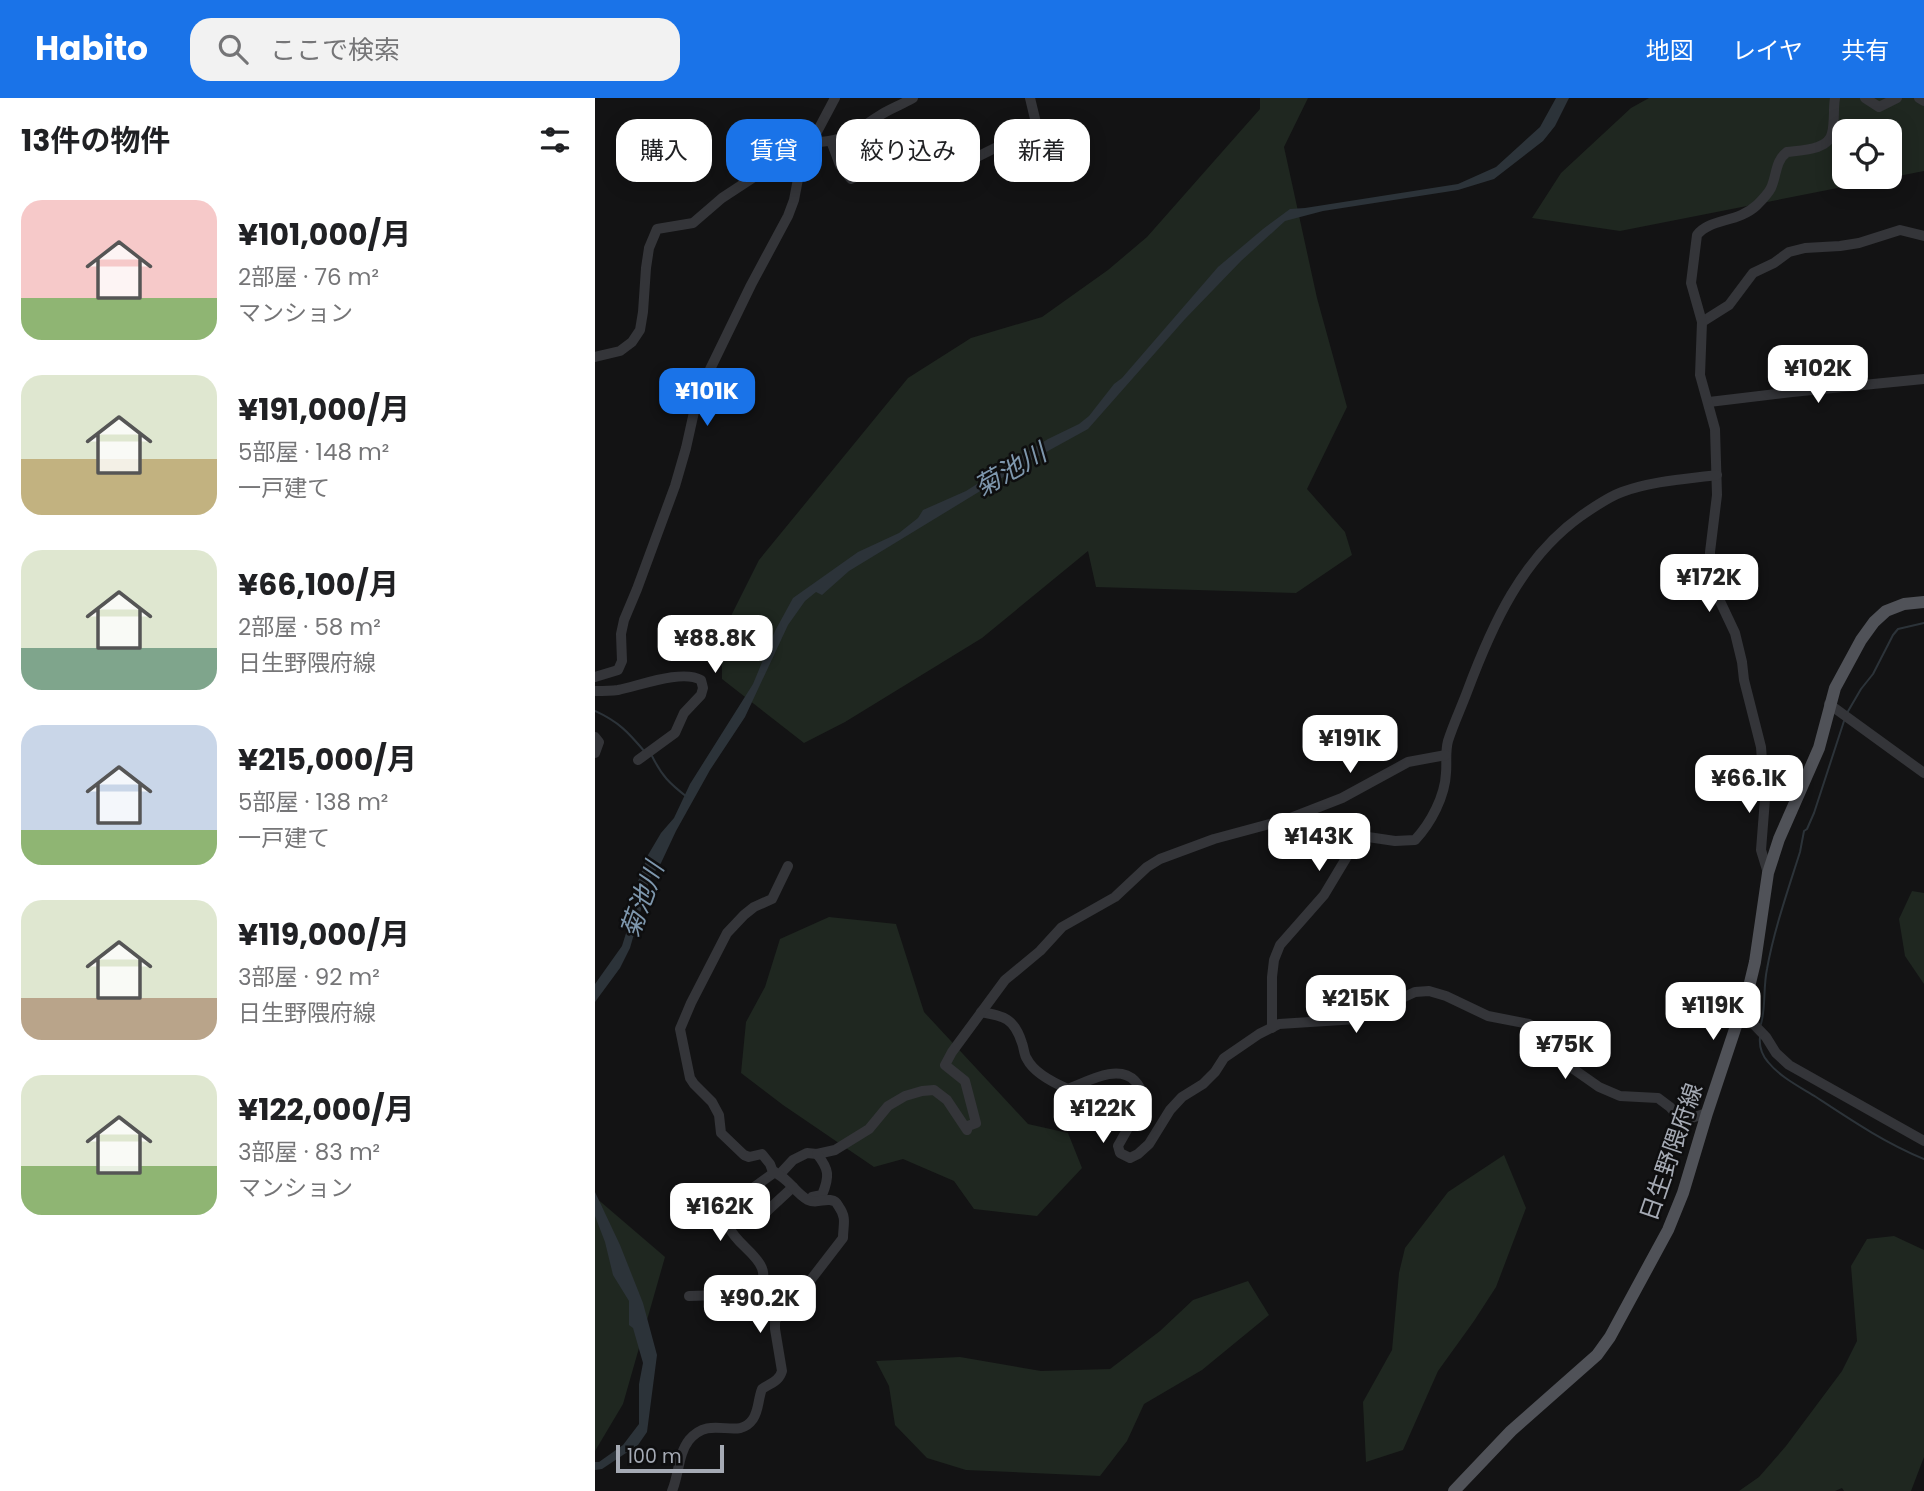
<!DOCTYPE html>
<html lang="ja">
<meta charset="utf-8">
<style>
:root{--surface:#fff;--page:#f2f2f2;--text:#202124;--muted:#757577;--accent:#1a73e8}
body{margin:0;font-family:Poppins,"Noto Sans JP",sans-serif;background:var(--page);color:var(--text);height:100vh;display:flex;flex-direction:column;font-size:26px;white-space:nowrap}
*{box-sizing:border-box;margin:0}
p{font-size:23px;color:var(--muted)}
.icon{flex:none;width:38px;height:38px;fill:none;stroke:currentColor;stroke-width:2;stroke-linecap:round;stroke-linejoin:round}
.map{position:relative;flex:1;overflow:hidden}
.sheet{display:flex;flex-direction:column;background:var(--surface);width:595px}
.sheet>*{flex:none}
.top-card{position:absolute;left:21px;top:21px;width:665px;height:63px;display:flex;gap:14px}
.fabs{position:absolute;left:1237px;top:21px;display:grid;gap:14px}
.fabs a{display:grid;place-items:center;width:70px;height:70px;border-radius:14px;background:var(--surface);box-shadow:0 4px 18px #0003;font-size:35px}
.scale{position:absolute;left:21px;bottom:18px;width:108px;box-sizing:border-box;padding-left:7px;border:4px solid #a5aab4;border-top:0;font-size:19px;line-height:24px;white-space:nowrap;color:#a5aab4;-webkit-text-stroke:5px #0e0e0f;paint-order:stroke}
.price{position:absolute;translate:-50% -60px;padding:0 16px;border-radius:14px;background:#fff;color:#222;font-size:23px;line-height:46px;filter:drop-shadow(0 2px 4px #0008)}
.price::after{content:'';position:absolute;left:50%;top:42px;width:21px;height:16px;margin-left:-10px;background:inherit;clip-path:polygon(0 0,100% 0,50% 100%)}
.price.selected{background:var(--accent);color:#fff}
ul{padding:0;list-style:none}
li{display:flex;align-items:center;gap:21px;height:175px;padding:0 21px}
li span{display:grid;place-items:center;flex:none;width:196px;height:140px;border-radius:21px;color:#555}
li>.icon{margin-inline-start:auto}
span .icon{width:84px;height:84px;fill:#fffc;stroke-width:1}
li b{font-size:30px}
h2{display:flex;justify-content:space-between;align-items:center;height:84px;padding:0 21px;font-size:30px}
.tag{padding:0 24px;border-radius:21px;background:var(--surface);box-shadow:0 4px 18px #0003;font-size:24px;line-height:63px}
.tag.selected{background:var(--accent);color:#fff}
header{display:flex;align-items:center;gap:42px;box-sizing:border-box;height:98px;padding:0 35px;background:var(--accent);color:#fff}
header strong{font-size:33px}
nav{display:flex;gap:38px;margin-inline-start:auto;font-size:24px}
.search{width:490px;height:63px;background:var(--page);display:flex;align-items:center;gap:18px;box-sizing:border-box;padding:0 24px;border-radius:21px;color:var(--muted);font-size:26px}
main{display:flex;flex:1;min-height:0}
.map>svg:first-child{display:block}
</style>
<header>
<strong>Habito</strong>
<div class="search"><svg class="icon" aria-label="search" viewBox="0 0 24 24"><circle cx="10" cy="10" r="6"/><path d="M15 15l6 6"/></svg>ここで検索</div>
<nav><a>地図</a><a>レイヤ</a><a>共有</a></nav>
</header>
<main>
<section class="sheet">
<h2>13件の物件<svg class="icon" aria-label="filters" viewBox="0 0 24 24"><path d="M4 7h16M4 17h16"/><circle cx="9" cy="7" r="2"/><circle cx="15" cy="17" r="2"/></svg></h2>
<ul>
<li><span style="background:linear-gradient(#f6c9c9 70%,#8fb573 0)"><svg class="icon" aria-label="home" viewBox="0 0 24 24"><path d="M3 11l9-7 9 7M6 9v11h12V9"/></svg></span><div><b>¥101,000/月</b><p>2部屋 · 76 m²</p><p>マンション</p></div></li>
<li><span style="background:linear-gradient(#dfe7d0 60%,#c2b280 0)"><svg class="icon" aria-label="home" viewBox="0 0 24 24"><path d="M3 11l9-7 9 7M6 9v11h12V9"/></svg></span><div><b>¥191,000/月</b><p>5部屋 · 148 m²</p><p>一戸建て</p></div></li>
<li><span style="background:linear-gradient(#dfe7d0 70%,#7fa58c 0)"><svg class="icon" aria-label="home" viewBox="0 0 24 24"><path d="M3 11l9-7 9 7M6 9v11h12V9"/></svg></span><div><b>¥66,100/月</b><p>2部屋 · 58 m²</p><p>日生野隈府線</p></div></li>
<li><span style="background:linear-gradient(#c9d6e8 75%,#8fb573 0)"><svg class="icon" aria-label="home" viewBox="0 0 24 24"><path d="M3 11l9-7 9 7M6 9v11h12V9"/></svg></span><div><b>¥215,000/月</b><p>5部屋 · 138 m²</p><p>一戸建て</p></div></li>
<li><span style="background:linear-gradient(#dfe7d0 70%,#b9a48a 0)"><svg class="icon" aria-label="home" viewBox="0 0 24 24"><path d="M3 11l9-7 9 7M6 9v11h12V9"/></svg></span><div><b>¥119,000/月</b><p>3部屋 · 92 m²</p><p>日生野隈府線</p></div></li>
<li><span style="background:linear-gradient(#dfe7d0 65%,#8fb573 0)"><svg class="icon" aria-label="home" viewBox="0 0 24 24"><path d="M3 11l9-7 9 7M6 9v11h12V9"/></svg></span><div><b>¥122,000/月</b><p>3部屋 · 83 m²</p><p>マンション</p></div></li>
</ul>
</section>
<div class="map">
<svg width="1329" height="1393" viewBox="0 0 1329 1393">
<rect width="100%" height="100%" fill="#131314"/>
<g fill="#1f2720" fill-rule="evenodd">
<path d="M665,0h48l-24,49 33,151 30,109 -40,82 38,43 7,23 -56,38 -200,-6 -8,-36 -106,87 -137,84 -41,21 -82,-64v-45l37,-74 149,-182 63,-40 71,-21 66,-47 39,-33 113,-128z"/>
<path d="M1054,0h275v73l-304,60 -88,-13 29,-45 70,-65zM1250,33h45v46h-45z"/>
<path d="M1317,793l12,2v91l-19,-28 -6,-37z"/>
<path d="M234,819l67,7 28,88 104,112 40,9 14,35 -45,48 -63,-7 -20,-28 -51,-22 -29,8 -91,-62 -42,-32 5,-51 19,-35 15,-48z"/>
<path d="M909,1057l22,53 -30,79 -22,34 -36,50 -35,79 -37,12 -3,-60 29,-52 7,-77 6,-25 43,-56z"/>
<path d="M0,1099l70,60 -42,147 -28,47z"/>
<path d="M1299,1138l30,14v207l-13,34h-67l-2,-3 -7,3h-96l20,-14 27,-31 56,-75 15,-30 -6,-75 16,-27z"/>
<path d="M653,1183l21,34 -67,55 -58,34 -17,37 -27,35 -134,-6 -39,-12 -32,-33 -6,-39 -13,-25 84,-4 81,14 69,-2 50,-38 33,-31z"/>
</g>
<g fill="#2c3339">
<path d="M961,0h13l-14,28 -12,15 -49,38 -36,11 -135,21 -38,10 -44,40 -56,58 -97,110 -60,33 -179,109 -27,24 -6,-3 -11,9 -17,24 -43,92 -35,53 -34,61 -15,32 -11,15 -20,70 -10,20 -25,34v-18l27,-38 18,-57 -3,-5 11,-29 13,-22 13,-15 16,-34 63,-100 22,-53 18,-33 65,-46 41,-19 19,-15 5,-8 43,-19 82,-52 31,-15 10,-8 25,-32 8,-6 96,-111 45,-38 27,-20 15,-1 153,-24 38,-17 44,-40z"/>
<path d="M0,1094l25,53 23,58 14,52 -10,77 -9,13 -36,24 -7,1v-8h4l24,-17 16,-21v-40l4,-21 -10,-35 -4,-3v-24l-16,-26 -8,-33 -10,-26z"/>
</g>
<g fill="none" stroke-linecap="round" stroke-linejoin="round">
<g stroke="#2c3339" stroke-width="2">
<path d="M0,613c24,11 33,21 50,41"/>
<path d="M1252,615l14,-24 12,-15 20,-39 5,-6 26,-6"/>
<path d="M57,658c10,20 17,27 35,41"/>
<path d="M1166,926c5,-18 2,-36 6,-55 7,-39 21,-79 33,-117l4,-21 3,-2 7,-16 30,-92"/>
<path d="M1165,939c-1,9 2,18 8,25 12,15 32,25 48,35 35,23 69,46 108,62"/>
</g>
<g stroke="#343539" stroke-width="10">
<path d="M1270,0l14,9 18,-9"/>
<path d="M1324,0l5,3"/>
<path d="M236,43l9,24 11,14 47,-20 32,18 27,-10 80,-40 -7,-29"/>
<path d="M214,49l26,-49"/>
<path d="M1107,224l27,-17 24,-32 21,-10 15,-11 16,-4 35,-2 19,-3 41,-13 24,6"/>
<path d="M0,259l25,-6 12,-9 8,-12 3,-18 3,-44 3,-20 8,-19 36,-6 29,-25 35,-23 63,-33c30,-2 39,-14 62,-28 10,-6 21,-10 31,-16"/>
<path d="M1114,304l83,-10 132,-13"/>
<path d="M0,579l23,-7 4,-9 -1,-27 3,-14 13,-31 38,-103 11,-38 12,-54 53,-109 37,-69 6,-16 4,-21 3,-28"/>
<path d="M0,593c8,0 15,0 23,-1 21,-4 64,-21 83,-10l2,8 -2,7 -17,18 -9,20 -37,27"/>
<path d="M1234,606l95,69"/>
<path d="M0,639l4,5 -4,11"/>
<path d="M1173,775l-7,-23 4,-51 -4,-52 -17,-67 -2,-18 -7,-29 -17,-36 -5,-13 -3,-17v-15l7,-57 -2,-66 -15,-54 2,-53 -11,-39 6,-48c13,-17 41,-12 60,-30 5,-5 11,-11 14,-17 6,-13 4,-27 16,-36 14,-2 42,-2 45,-19 3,-11 1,-24 3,-35"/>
<path d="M1146,913l25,26 10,16 13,12 135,76"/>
<path d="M386,914c23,4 33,6 41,31 2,5 2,12 5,16 7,14 27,24 41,30 19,-7 50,-26 67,-8 4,4 7,9 6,15 0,11 -17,39 -23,50l2,7 10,5 8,-4 11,-10 21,-34 12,-13 21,-13 12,-12 9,-14 35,-24 20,-10 78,-5 58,-27 14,-1 17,5 42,20 41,8 10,6 14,15 9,16 37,26 21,9 38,2 12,9 12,14 25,-8"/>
<path d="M677,930v-51l2,-17 6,-15 44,-50 33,-55 11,-3 27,4 20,-1c16,-17 30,-44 31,-67 1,-10 -1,-21 2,-32 5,-16 13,-33 19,-49 25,-67 55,-134 114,-176 13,-9 27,-19 41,-24 30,-11 64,-13 95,-17"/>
<path d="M185,1076l13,-14 14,-7 10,1 18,-4 34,-21 19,-23 17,-10 17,-5 12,-1 13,10 20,30 1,-4 8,-3 -11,-42 -20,-16 7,-13 53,-72 35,-29 22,-24 53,-30 32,-30 13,-8 54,-20 74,-20 54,-21 66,-36 38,-7"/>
<path d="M217,1099l10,-2c8,-19 7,-26 -5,-41"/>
<path d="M171,1114l27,-25"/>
<path d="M94,1198l67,-2c32,-42 -53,-51 -21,-93l40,-29"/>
<path d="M77,1393c7,-16 6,-37 17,-51 23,-27 48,2 64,-21 6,-9 5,-20 9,-30 8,-6 17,-7 20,-18l-7,-42v-8l8,-12 13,-10 47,-61c0,-13 4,-20 -4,-31 -3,-5 -3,-6 -9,-7 -7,-1 -14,4 -22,0 -13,-7 -20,-23 -35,-28l-3,-8 -8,-10 -13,3 -5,-2 -23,-22 -2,-18 -7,-13 -18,-18 -4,-6 -10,-49 11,-26 36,-70 17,-18 10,-8 18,-8 16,-33"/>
</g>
<path stroke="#505258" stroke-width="12" d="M859,1393l57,-60 86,-76 13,-18 58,-107 15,-37 24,-80 42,-126 6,-25 13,-89 11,-34 40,-91 16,-60 26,-48 13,-18 12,-11 18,-7 20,-2"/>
</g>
<g text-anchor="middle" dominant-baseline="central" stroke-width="5" stroke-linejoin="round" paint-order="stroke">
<g font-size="24" fill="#a5aab4" stroke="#0e0e0f">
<text transform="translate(1076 1054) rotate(-71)">日生野隈府線</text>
</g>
<g font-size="26" font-style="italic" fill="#7e97ad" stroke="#0e0e0f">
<text transform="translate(415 372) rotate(-30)">菊池川</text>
<text transform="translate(47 802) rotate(-70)">菊池川</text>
</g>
</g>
</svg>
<div class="fabs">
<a><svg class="icon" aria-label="locate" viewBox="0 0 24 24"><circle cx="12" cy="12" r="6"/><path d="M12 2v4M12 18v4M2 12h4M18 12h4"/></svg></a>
</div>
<div class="scale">100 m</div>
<b class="price" style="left:1223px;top:307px">¥102K</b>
<b class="price selected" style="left:112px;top:330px">¥101K</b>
<b class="price" style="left:1114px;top:516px">¥172K</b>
<b class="price" style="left:120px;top:577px">¥88.8K</b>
<b class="price" style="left:755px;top:677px">¥191K</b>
<b class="price" style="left:1154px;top:717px">¥66.1K</b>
<b class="price" style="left:724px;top:775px">¥143K</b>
<b class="price" style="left:761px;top:937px">¥215K</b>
<b class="price" style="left:1118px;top:944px">¥119K</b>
<b class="price" style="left:970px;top:983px">¥75K</b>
<b class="price" style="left:508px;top:1047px">¥122K</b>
<b class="price" style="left:125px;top:1145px">¥162K</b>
<b class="price" style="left:165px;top:1237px">¥90.2K</b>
<div class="top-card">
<a class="tag">購入</a>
<a class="tag selected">賃貸</a>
<a class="tag">絞り込み</a>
<a class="tag">新着</a>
</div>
</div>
</main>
